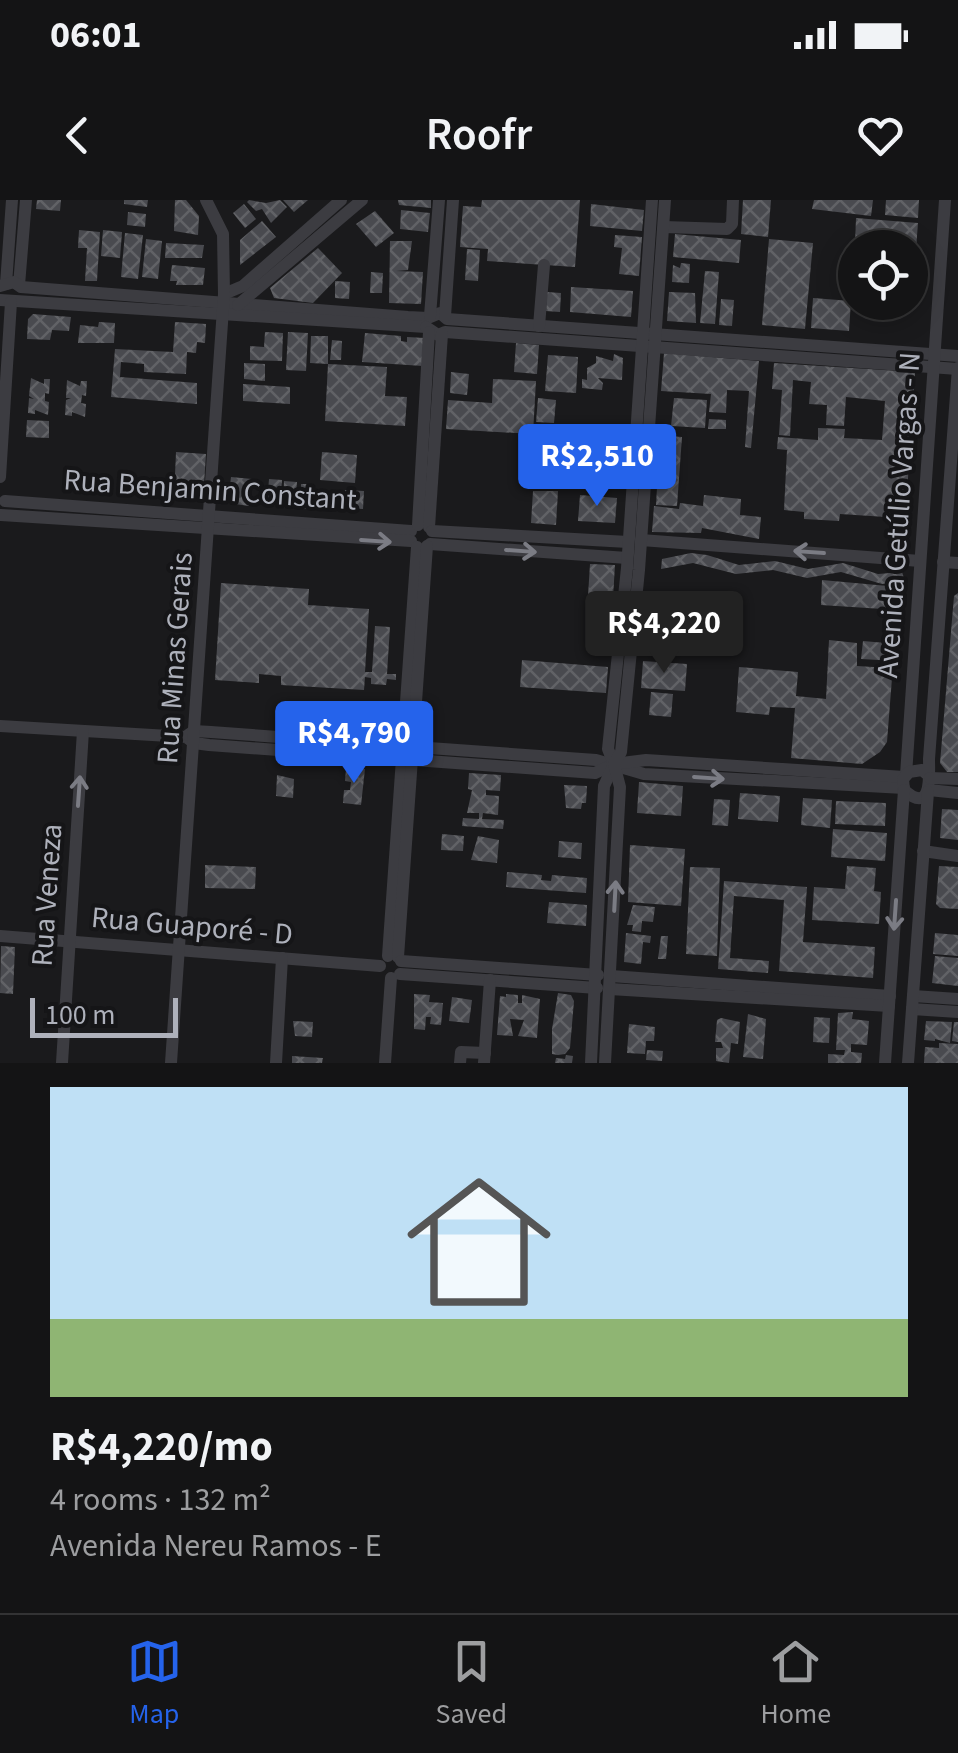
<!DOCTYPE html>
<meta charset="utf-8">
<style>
:root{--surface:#141415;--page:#212122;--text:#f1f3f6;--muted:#9d9ea0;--line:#333334;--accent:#2563eb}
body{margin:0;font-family:"Source Sans 3",sans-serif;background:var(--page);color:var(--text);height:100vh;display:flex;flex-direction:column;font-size:38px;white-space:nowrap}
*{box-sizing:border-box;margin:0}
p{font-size:32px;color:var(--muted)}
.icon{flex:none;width:55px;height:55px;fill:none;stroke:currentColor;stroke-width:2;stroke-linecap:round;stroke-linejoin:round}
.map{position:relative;height:863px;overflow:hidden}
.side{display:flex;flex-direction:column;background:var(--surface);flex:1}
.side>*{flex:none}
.fabs{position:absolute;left:838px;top:30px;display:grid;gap:20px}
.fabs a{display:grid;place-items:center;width:90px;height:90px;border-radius:50%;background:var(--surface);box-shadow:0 5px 25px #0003,0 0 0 2px var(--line);font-size:50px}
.scale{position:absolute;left:30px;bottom:25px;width:148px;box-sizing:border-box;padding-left:10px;border:5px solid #aeb1bb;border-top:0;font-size:28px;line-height:35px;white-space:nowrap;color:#aeb1bb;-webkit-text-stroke:8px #151517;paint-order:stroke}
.price{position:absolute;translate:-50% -85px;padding:0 22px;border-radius:10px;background:var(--accent);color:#fff;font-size:32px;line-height:65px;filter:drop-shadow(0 2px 5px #0008)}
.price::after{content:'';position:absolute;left:50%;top:60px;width:30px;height:22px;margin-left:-15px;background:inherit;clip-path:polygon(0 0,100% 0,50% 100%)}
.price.current{background:#222;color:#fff}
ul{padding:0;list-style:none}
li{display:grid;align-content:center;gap:20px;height:530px;padding:0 50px}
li+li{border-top:2px solid var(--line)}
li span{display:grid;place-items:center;height:310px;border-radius:0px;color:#555}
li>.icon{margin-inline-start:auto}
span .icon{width:180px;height:180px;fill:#fffc;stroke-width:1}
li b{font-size:42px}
.status{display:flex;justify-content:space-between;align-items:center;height:70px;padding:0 50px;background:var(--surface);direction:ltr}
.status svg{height:28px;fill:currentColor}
header{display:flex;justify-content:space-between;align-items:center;height:130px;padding:0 50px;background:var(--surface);font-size:45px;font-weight:600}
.dock{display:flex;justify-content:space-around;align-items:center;height:140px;border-top:2px solid var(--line);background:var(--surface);font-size:28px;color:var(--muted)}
.dock a{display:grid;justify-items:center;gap:5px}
.dock .current{color:var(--accent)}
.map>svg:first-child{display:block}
</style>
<div class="status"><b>06:01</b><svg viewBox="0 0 49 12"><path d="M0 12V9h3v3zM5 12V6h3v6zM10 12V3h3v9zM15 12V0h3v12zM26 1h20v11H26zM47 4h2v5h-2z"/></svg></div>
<header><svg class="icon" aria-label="back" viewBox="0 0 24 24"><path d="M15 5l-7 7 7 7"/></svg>Roofr<svg class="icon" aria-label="heart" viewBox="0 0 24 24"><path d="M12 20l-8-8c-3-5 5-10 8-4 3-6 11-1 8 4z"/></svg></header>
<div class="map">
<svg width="958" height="863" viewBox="0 0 958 863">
<defs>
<pattern id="building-cross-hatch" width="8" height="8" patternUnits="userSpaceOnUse" patternTransform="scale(2.5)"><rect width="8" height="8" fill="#494a4f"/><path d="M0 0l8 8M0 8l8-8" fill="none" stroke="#616266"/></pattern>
</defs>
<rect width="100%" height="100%" fill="#1a1a1c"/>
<g fill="url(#building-cross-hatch)">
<path d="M37,0h24l-1,11 -24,-2z"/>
<path d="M124,0h24l-1,7 -23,-3z"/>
<path d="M175,0h11l13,16 -1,19 -24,-4z"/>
<path d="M249,0l17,3 14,-3 7,7 -16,16 -9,-14 -6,2 -9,-9z"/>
<path d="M283,0h25l-14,12z"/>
<path d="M398,0h33v8l-32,-3z"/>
<path d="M482,0h98l-5,67 -88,-6 1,-12 -28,-2 3,-41 18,1z"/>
<path d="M743,0h28l-3,37 -27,-3z"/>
<path d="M814,0h59l-2,16 -59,-7z"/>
<path d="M886,0h33l-1,18 -33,-3z"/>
<path d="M244,4l12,15 -11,9 -12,-15z"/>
<path d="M591,4l53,6 -2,21 -52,-5z"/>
<path d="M401,10l29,3 -2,19 -28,-3z"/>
<path d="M375,11l19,22 -18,14 -20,-23z"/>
<path d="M128,12l18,2 -1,13 -18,-2z"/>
<path d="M856,18l62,5 -2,26 -61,-5z"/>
<path d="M262,21l14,16 -36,28v-25z"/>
<path d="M79,30l21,2 -3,49h-12l2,-33h-9z"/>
<path d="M103,30l19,2 -2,26 -19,-2z"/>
<path d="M125,33l18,2 -5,44 -17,-2z"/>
<path d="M675,34l66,6 -2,23 -66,-6z"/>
<path d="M615,35l27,2 -3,39 -20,-2 3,-26 -8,-1z"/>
<path d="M146,39l16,2 -4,38 -16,-2z"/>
<path d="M769,39l44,4 -8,86 -43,-4z"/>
<path d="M390,41h22l-4,29 -12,1 27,1 -2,32 -32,-1z"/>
<path d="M166,43l38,2 -2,13h-37z"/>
<path d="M318,48l24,25 -29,30 -39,-5 -4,-10z"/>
<path d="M467,49l13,1 -2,31 -13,-1z"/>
<path d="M681,63l9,1 -1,19 -17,-1 1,-17 7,3z"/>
<path d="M172,65l33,3 -2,17h-27l1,-4h-7z"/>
<path d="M705,71l14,1 -4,52 -15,-1z"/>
<path d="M371,72l12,1 -1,20h-12z"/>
<path d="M335,81l15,1 -1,17 -14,-1z"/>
<path d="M571,87l62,4 -2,26 -61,-5z"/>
<path d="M547,92l14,1 -1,19 -14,-1z"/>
<path d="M669,92l26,1 1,30 -29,-2z"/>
<path d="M813,98l38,3 -2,30 -38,-3z"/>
<path d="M721,99l13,1 -2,26 -13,-1z"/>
<path d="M33,114l38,3 -2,14 -17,-1 -2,10 -23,-1 1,-20z"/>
<path d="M99,122l16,1 -1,20h-36l2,-18 18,2z"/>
<path d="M175,122l31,2 -1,19 -8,-1 -1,11 -9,-1 -1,22 -42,-2v-8l-23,-2 -1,15 77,6v21l-86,-7 4,-48 58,3z"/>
<path d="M265,132l18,1 -1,28 -32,-1v-14l14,1z"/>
<path d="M288,132l20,1 -2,38 -20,-1z"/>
<path d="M365,133l36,3v5l6,1v-5l18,1 -2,28 -61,-4z"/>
<path d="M311,136h17v28l-18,-1z"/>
<path d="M332,140l10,1 -1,19h-11z"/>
<path d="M516,143l23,2 -2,29 -23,-2z"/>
<path d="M664,153l95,8 -8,87 -6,-1 4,-56 -22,-1 -1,23 -17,-1 2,-18 -50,-3z"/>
<path d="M614,154l9,4 -1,22 -24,-2 5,5 -1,7 -20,-2v-9l5,1v-12l9,-5v-7l17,5z"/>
<path d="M548,155l30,2 -2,36 -31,-2z"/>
<path d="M244,163l21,1v17l-21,-2z"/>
<path d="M774,163l141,9 -4,69h-5l-1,18h4l-2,39h-6v20l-61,-4 -1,7 -35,-2v-7l-20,-2 3,-60 -10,-1 1,-12 40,3v-12l27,1 -1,9 38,2 3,-39 -39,-4 -2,29 -18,-1 1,-20 -18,-1 2,-22 -18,-2 -3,56 -11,-1 3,-45 -10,-1z"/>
<path d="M328,164l59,3 -2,29 22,1 -2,29 -80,-5z"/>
<path d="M451,172l18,2 -2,21 -17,-2z"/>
<path d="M31,178l13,6v-5h6l-1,15 -4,-1v8l4,1 -1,13 -13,-5v4l-7,-1 1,-15 5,1 -5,-3z"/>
<path d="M493,179l43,2 -3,53 -87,-5 2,-29 44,3z"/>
<path d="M67,180l13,6 1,-5h6l-1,15 -4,-1 -1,8 5,1 -1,13 -13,-5v4l-7,-1 1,-15 5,-2h-5z"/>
<path d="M243,184l47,3v17l-47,-3z"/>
<path d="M538,198l18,2 -2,23 -18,-1z"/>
<path d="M674,198l33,2 -2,28 -34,-2z"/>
<path d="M709,219l17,1v9h-18z"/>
<path d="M27,220l22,1v17l-23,-1z"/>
<path d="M660,235l22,2 -5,69 -21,-1z"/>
<path d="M176,252l30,2 -3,46 -29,-2z"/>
<path d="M322,252l35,3 -2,28 -35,-3z"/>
<path d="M231,277l21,2 -3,27 -21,-3z"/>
<path d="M269,279l13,1 -2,26 -13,-1z"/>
<path d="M284,281l13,1 -2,26 -12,-1z"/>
<path d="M301,284h11l-2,25 -10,-1z"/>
<path d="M345,290l19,1 -1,18 -19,-1z"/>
<path d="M331,291h11l-2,19h-10z"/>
<path d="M533,291h25l-2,34 -25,-2z"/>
<path d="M580,295l37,3 -2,25 -37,-2z"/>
<path d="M704,295l37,4 -1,16 21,2 -2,22 -57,-11 -1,5 -49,-1 2,-26 25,3 1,-6 23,3z"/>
<path d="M691,353l16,2 32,10 36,-4 33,8 35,-6 35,11 24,-2 3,9 -23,3 -41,-12 -34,6 -34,-8 -37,4 -43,-11 -32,6 1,-10z"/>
<path d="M590,364l25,1 -2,33 -25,-2z"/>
<path d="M822,380l77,7 -1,23 -77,-5z"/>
<path d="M221,383l88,6 -1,16 61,4 -4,63h7l3,-46 15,1 -3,47h9v6l-9,-1 -1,6 -15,-1v-6l-6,-1 -1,13 -83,-5v-9l-22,-2v9l-44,-3z"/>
<path d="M958,393v179h-11l-7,-9 14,-167z"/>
<path d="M829,440l28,3v23l33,2 -1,10h3l-5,64 -7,10 -18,12 -71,-6 4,-50 -25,-1 -1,8 -33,-3 3,-45 59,5 -2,24 30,3z"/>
<path d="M863,441l34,3 -1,17 -35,-2z"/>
<path d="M522,460l86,7 -2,26 -86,-6z"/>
<path d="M643,461l44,3 -2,27 -44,-3z"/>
<path d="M651,492l22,2 -2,23 -22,-2z"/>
<path d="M346,568l19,1 -4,36 -18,-2 1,-13h6l1,-8 -6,-1z"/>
<path d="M469,573l32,2 -1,16 -14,-1v5l13,1 -1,19 -15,-2 -1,6 22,1 -1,9 -41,-3 1,-8 16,1v-6h-12l5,-23 -4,-1z"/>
<path d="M277,575l17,4 -1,19 -17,-2z"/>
<path d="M639,582l44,4 -2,30 -44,-3z"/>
<path d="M564,585l23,1 -1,17h-4l-1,6 -15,-1z"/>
<path d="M740,593l40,3 -2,26 -40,-3z"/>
<path d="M803,598l29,2 -2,28 -29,-3z"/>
<path d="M714,599l16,1 -2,26 -16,-1z"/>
<path d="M836,601l50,2 -1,23 -50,-2z"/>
<path d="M942,609l16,1v30l-18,-2z"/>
<path d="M833,629l54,4 -2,28 -54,-4z"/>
<path d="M442,634l22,2 -1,15 -22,-1z"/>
<path d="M478,636l21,4 -2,23 -26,-3z"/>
<path d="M559,641l23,2 -1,16 -23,-2z"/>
<path d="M630,645l55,4 -4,57 -53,-4z"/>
<path d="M205,665l51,2 -1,22 -50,-1z"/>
<path d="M847,666l29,2 -2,23 7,1 -2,32 -67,-4 2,-33 31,2z"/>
<path d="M939,666l19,1v42l-18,-1 -4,-4z"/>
<path d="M690,667l30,1 -3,88 -31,-2z"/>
<path d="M507,672l35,3 -1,5 10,1 1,-6 35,3 -1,15 -80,-6z"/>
<path d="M724,681l83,6 -4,55 72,5 -2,31 -94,-7 5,-71 -50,-4 -4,62 39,3 -1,12 -50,-4z"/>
<path d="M549,702l38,3 -1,21 -39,-3z"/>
<path d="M633,705l22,2 -2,15 -11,-1 -1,11 -9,-1 1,-6h-6z"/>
<path d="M626,733l25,3 -1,7 -7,-1 -2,22 -17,-2z"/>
<path d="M935,733l23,2v21l-25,-2z"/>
<path d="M661,736h7l-2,23h-8z"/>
<path d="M1,746l14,1 -2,47 -13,-1z"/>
<path d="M935,756l23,2v28l-26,-3z"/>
<path d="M558,793l13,2 3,6 -4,47 -5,6 -7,1 -6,-1v-25z"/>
<path d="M414,794l16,1 -1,7 14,1 -2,22 -11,-1 1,-7h-5l-1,13 -11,-1z"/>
<path d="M506,794l12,1v8h4v-8l18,4 -3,39 -19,-2 6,-16 -14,-1 3,17 -16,-1 3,-39 6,1z"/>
<path d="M452,797l20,3 -3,23 -20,-2z"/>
<path d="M853,812l-1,7 17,2 -2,24 -16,-1v8l11,1 -1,10h-33v-9l16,1 1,-5h-9l2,-37z"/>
<path d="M748,814l18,5 -3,40 -20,-2z"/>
<path d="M814,817l16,1 -1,25 -16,-1z"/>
<path d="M721,818l19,4 -2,22 -7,-1 -2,20 -13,-2v-13h7l-2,-6h-6l2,-22z"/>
<path d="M293,821l20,1 -1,15 -17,-1z"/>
<path d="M926,821l26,1 -2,21 -15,-4v2l-11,-1z"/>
<path d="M954,822h4v20l-6,-1z"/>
<path d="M629,824l26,3 -1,14h-8l-1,13 -18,-1z"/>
<path d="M939,843l19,1v19h-34l1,-16 14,1z"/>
<path d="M647,850l16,1 -1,10 -16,-1z"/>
<path d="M566,855l7,1 -1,7h-17l1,-5 9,1z"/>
<path d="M292,856l31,2 -1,5h-30z"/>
</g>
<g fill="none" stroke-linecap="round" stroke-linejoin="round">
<g stroke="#3c3c41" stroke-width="12">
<path d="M664,27l63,2 5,-5 1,-24"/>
<path d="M6,84l6,-84"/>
<path d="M19,85l7,-85"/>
<path d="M0,86l14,-4 7,5 387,30 20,1 12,-5 7,6 511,37"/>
<path d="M224,94l19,-8 98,-86"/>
<path d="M0,100l426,27"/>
<path d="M238,105l124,-105"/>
<path d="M430,116l9,-116"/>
<path d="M445,116l8,-116"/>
<path d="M539,126l5,-61"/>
<path d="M426,127l12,8 7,-3 513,37"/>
<path d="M0,277l11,-175"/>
<path d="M5,301l406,30"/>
<path d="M1,315l410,26"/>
<path d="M418,325l11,-193"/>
<path d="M429,327l13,-193"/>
<path d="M432,331l196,11"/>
<path d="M641,340l279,21"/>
<path d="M430,344l197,14"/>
<path d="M943,362l15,1"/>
<path d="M0,526l186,11 8,6 15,2 192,14"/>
<path d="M188,535l6,-4 17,1 191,14"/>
<path d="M415,547l181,13 48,14 260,14"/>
<path d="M414,560l181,13 19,-9 32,-4 258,17"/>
<path d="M906,575l39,-575"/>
<path d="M929,576l-7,-6 -13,2 -6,7 1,11c29,26 25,-16 25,-31l29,-391"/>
<path d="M930,578l28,1"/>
<path d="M929,590l29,3"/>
<path d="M923,651l35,5"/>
<path d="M0,736l380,30"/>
<path d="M388,756l29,-409"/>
<path d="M398,757l29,-411"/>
<path d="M401,761l197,14"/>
<path d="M400,774l197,14"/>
<path d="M611,776l279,20"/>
<path d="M610,789l279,17"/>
<path d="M913,796l45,3"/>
<path d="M912,809l46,3"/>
<path d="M62,863l21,-332"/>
<path d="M171,863l53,-769 -1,-60 -17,-34"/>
<path d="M276,863l6,-105"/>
<path d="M385,863l6,-85"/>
<path d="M460,863l1,-11 24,1"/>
<path d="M484,863l6,-83"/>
<path d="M591,863l13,-277 10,-22 -6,-15 19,-181 25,-368"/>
<path d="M605,863l15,-276 -6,-23 7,-12 18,-182 26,-370"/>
<path d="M885,863l19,-273"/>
<path d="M908,863l20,-271"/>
</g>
</g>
<defs><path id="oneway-shaft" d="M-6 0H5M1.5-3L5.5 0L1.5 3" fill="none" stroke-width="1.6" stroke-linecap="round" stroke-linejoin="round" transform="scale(2.5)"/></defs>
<g stroke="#7b7c84">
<use href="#oneway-shaft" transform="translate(376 341) rotate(4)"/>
<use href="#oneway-shaft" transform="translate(521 351) rotate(4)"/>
<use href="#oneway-shaft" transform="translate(809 352) rotate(-176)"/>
<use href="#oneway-shaft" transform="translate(709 578) rotate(4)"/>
<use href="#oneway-shaft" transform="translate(79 591) rotate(-86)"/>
<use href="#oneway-shaft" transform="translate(615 696) rotate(-87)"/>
<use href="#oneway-shaft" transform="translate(895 715) rotate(94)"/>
</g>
<g text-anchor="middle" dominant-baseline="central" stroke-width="8" stroke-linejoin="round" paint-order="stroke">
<g font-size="30" fill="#aeb1bb" stroke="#151517">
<text transform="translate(210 290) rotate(4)">Rua Benjamin Constant</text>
<text transform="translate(899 315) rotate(-86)">Avenida Getúlio Vargas - N</text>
<text transform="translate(175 458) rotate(-86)">Rua Minas Gerais</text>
<text transform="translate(47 695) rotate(-86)">Rua Veneza</text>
<text transform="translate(192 726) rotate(5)">Rua Guaporé - D</text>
</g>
</g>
</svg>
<div class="fabs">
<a><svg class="icon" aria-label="locate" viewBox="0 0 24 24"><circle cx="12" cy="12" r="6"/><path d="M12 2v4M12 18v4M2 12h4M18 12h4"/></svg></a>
</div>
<div class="scale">100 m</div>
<b class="price" style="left:597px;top:309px">R$2,510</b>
<b class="price current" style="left:664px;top:476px">R$4,220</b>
<b class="price" style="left:354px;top:586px">R$4,790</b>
</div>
<section class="side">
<ul>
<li><span style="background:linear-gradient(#bfe0f5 75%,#8fb573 0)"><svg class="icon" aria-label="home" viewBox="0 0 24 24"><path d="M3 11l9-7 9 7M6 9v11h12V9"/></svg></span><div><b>R$4,220/mo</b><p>4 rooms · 132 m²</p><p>Avenida Nereu Ramos - E</p></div></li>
</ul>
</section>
<nav class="dock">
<a class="current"><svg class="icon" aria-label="map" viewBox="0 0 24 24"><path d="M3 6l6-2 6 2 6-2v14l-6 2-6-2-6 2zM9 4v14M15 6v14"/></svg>Map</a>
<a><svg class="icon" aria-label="saved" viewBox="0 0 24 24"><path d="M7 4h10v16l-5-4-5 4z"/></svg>Saved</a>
<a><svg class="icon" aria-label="home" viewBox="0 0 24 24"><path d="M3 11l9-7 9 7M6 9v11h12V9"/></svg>Home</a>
</nav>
